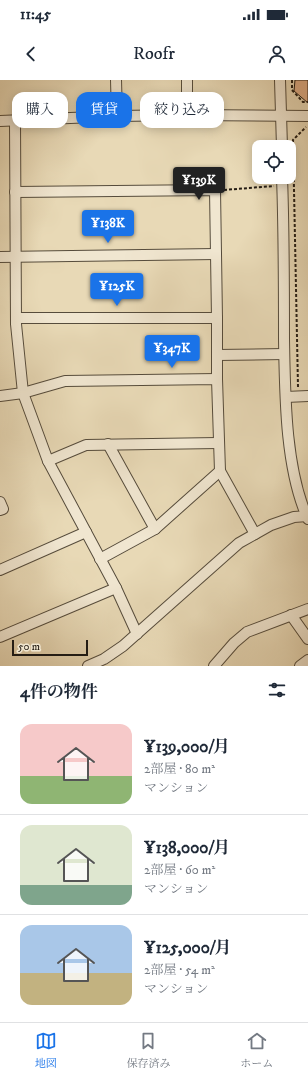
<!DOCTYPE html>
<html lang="ja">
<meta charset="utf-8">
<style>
:root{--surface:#fff;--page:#f2f2f3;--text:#1f2937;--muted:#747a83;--line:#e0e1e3;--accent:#1a73e8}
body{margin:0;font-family:"IM FELL DW Pica","Noto Serif JP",serif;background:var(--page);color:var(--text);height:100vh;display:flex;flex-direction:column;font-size:15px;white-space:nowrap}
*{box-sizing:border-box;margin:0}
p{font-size:13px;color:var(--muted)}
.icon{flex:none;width:22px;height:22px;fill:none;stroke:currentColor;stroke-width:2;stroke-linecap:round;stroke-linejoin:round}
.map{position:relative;height:586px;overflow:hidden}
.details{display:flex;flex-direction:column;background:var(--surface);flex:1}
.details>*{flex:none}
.guide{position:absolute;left:12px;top:12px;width:284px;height:36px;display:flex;gap:8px}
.fabs{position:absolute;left:252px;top:60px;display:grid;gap:8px}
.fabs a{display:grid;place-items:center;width:44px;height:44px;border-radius:8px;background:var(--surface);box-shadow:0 2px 10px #0003;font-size:20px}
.scale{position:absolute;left:12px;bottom:10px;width:76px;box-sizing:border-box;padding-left:4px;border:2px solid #251d14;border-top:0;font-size:11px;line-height:14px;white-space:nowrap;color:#251d14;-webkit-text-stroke:3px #f0e6d0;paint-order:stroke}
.price{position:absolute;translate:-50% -34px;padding:0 9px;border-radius:4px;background:var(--accent);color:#fff;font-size:13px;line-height:26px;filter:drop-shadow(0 1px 2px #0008)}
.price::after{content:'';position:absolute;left:50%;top:24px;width:12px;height:9px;margin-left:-6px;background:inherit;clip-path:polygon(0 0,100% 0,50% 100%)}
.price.active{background:#222;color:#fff}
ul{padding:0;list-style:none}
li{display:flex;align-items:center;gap:12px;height:100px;padding:0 20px}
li+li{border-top:1px solid var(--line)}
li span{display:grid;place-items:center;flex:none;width:112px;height:80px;border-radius:12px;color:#555}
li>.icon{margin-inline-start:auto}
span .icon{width:48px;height:48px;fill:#fffc;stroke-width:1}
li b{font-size:17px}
h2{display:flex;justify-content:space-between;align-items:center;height:48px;padding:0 20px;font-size:17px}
.pill{padding:0 14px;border-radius:12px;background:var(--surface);box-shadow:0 2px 10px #0003;font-size:14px;line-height:36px}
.pill.active{background:var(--accent);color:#fff}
.status{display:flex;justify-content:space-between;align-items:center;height:28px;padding:0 20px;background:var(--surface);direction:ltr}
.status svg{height:11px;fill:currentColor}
header{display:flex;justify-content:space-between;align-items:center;height:52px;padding:0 20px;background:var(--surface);font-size:18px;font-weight:600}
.dock{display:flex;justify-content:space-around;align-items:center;height:56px;border-top:1px solid var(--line);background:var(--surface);font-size:11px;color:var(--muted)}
.dock a{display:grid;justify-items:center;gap:2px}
.dock .active{color:var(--accent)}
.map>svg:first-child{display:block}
</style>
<div class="status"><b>11:45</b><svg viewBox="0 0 49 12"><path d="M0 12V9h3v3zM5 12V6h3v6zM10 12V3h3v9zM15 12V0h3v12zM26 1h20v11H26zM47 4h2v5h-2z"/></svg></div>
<header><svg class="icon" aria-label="back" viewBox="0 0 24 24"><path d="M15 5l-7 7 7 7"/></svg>Roofr<svg class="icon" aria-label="person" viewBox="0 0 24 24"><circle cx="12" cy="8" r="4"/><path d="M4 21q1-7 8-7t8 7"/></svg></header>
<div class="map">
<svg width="308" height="586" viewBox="0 0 308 586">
<rect width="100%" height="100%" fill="#e8d9b6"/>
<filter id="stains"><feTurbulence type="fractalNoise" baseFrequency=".005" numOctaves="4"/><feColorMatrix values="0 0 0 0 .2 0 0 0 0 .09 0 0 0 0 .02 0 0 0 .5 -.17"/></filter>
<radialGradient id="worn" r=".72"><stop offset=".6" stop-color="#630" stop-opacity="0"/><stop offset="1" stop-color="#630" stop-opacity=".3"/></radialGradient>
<path fill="#dfae87" stroke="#251d14" d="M295,0h13v23l-14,-12z"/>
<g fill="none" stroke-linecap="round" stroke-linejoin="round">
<defs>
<g id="minor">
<path d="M116,0l1,36"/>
<path d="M187,0v35"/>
<path d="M280,0l2,67"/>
<path d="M0,41l117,-5 70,-1 121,1"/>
<path d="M15,41l1,203 7,69 25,68 68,127 21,46"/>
<path d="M282,97c2,54 2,108 2,162 1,55 1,130 24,180"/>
<path d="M15,112l200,-2 2,128v61"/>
<path d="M0,177l216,-3"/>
<path d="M16,238h201"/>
<path d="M217,275l67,-1"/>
<path d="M0,316l23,-3 42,-12 152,-2 3,92 35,63"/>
<path d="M286,317l22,-1"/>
<path d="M108,364l47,85"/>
<path d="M48,381l38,-16 132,-2"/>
<path d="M0,422l3,7 -3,1"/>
<path d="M100,479l55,-30 65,-58"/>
<path d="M0,490l86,-38"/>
<path d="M291,535l17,24"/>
<path d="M0,557l116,-49"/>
<path d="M88,586l16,-7 19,-13 116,-103 32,-18 23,-8 14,-1"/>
<path d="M214,586l20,-23 13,-11 61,-23"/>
<path d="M300,586l8,-6"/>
</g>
</defs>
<use href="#minor" stroke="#564c3c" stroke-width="12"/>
<g stroke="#251d14" stroke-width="2" stroke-dasharray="3 2" stroke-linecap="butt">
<path d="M292,0v10l11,12h5"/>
<path d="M224,110l50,-4"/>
<path d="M298,307l-5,-247 13,-13"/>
</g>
<use href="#minor" stroke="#f0e6d0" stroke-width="10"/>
</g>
<rect width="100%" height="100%" filter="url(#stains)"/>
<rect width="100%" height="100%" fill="url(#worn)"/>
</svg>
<div class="fabs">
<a><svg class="icon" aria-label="locate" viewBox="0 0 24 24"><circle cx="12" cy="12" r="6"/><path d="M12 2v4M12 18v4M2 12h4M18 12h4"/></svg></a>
</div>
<div class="scale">50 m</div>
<b class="price active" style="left:199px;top:121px">¥139K</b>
<b class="price" style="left:108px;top:164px">¥138K</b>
<b class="price" style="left:117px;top:227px">¥125K</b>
<b class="price" style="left:172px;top:289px">¥347K</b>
<div class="guide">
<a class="pill">購入</a>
<a class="pill active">賃貸</a>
<a class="pill">絞り込み</a>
</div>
</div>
<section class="details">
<h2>4件の物件<svg class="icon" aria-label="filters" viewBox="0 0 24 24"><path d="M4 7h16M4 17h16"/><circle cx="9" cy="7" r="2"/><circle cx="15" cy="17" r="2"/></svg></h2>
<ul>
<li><span style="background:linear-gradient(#f6c9c9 65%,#8fb573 0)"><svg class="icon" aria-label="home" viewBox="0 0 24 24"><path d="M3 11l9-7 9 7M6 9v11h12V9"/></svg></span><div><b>¥139,000/月</b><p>2部屋 · 80 m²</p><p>マンション</p></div></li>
<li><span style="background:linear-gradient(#dfe7d0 75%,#7fa58c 0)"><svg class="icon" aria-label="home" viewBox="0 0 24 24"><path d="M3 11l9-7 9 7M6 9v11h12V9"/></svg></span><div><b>¥138,000/月</b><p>2部屋 · 60 m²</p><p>マンション</p></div></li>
<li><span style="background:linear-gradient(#a9c7e8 60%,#c2b280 0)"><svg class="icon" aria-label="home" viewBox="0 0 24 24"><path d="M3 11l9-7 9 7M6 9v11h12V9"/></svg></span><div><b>¥125,000/月</b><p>2部屋 · 54 m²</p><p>マンション</p></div></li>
</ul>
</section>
<nav class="dock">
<a class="active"><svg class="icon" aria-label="map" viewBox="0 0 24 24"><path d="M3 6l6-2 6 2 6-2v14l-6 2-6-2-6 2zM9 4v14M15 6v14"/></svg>地図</a>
<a><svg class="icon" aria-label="saved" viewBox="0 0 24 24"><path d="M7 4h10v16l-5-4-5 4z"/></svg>保存済み</a>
<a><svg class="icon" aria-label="home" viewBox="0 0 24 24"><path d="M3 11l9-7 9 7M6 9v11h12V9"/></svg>ホーム</a>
</nav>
